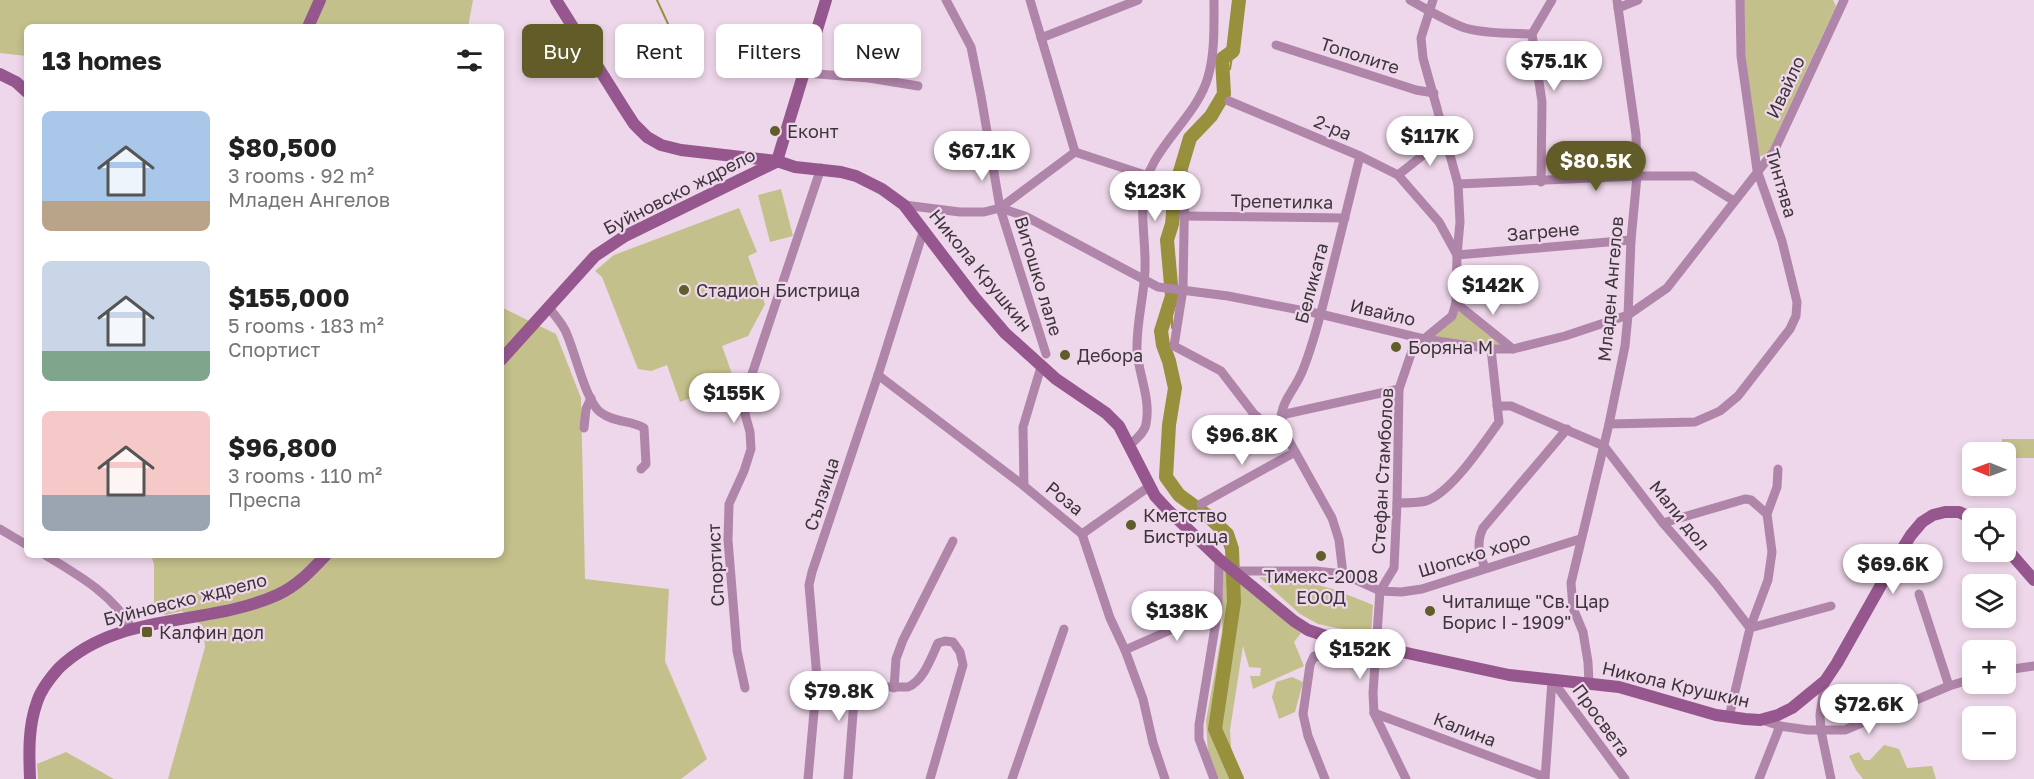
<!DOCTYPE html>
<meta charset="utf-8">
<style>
:root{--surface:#fff;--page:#f2f2f2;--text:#222;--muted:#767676;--accent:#615c28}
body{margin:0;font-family:"Golos Text",sans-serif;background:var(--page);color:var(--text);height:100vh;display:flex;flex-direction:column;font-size:22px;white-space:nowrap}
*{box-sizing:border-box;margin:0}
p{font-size:20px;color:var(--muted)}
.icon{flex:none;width:33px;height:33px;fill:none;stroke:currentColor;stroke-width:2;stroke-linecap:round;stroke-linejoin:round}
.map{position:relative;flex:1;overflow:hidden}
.sheet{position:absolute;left:24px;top:24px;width:480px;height:534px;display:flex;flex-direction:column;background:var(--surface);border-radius:9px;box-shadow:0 3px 9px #0003}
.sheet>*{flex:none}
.top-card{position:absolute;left:522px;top:24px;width:570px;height:54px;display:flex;gap:12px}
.needle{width:39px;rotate:271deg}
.tools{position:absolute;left:1962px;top:442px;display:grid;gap:12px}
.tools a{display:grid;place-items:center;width:54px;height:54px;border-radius:9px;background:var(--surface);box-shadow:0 3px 9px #0003;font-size:30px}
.price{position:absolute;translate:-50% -51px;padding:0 14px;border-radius:21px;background:#fff;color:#222;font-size:20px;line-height:39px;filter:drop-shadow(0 2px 3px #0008)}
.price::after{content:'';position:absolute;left:50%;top:36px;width:18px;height:14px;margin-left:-9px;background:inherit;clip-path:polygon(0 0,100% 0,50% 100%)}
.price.on{background:var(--accent);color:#fff}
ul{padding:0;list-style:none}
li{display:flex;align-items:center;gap:18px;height:150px;padding:0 18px}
li span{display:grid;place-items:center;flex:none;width:168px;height:120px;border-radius:9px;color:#555}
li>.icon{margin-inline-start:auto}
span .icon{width:72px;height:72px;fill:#fffc;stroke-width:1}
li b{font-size:26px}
h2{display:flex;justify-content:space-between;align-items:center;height:72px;padding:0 18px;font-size:26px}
.tag{padding:0 21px;border-radius:9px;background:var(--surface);box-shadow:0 3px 9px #0003;font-size:21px;line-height:54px}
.tag.on{background:var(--accent);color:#fff}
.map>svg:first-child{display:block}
</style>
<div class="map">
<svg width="2034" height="779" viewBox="0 0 2034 779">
<rect width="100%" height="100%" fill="#eed7ea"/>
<g fill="#c4c08b">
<path d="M0,0h473l-5,27h-441v29l-27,-3z"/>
<path d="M1744,0h89l3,6 -68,147 -9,4 -14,-103z"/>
<path d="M781,189l12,47 -23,6 -12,-47z"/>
<path d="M739,208l18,44 -9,4 17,48 -17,32 -26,10 13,36 -55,20 -13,-37 -16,6 -13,-2 -36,-92 -7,-6 19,-16z"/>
<path d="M1456,303l57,46 -89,-10 28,-23z"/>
<path d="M501,307l55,27 25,64 4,181 84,10 -4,72 42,98 -26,20h-513l37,-132 -2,-21 -21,-15 -16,4 -12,-4v-47l-3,-9h350z"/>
<path d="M2002,439h32v19h-28v-5h-4z"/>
<path d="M1223,567l78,66 -7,9 10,24 -51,23 -3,-13h10l1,-8 -12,-1 -6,-21 -13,84 1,17 10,32h-22l-11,-24 -2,-34 16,-89z"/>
<path d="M1259,577l44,4 30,8 40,16 -2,30 -53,-11 -18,-10z"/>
<path d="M1292,677l11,5 -8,30 -16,7 -7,-22 4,-15z"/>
<path d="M1884,745l15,4 8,19 25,-2 4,13h-73l-7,-9 -7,-14 10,-4 5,8h6z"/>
<path d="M66,752l48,27h-76l-1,-15z"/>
</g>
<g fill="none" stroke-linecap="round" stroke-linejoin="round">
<g stroke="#98903d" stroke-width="2">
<path d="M657,0l24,52"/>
<path d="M1221,74l9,-5 3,-18"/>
<path d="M1172,328v-32"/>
<path d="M1169,361l1,-15"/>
</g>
<path stroke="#98903d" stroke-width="14" d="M1237,779l-22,-50 19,-127 -2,-53 -5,-15 -18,-17 -30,-22 -13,-18 3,-52 6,-37 -6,-27 -6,-16 -2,-14 11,-35 -5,-56 5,-16 2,-22 5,-27 11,-37 21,-22 13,-22 -2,-35 11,-8 6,-51"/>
<g stroke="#b085aa" stroke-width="9">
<path d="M946,0l25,47 10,49 19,112 46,146"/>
<path d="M1030,0l45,152"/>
<path d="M1410,0c18,10 36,21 55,28 21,6 45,5 67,6"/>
<path d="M1618,8l20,-8"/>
<path d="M1041,38l97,-38"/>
<path d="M1276,45l140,45 18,3"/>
<path d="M805,73l64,5 49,8"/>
<path d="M1229,101l131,55 38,19 41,47 18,33 174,-15"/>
<path d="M1075,152l73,24"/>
<path d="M1185,175l-2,114 -9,57 47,25 33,43 22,19 12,6 44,79 7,22 4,34"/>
<path d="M1398,175l48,-38"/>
<path d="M1541,182l1,-80 -10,-68 20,-34"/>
<path d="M1458,184l179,-8h57l40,25"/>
<path d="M904,205l56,7h24l16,-4 25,8 133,71 70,9 92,18 104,25 67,10h22l52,-13 63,-21 39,-27 107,-137 70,-151"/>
<path d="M1000,208l75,-56"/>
<path d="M1183,216l162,2"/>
<path d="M1456,303l57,46"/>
<path d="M548,307c6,7 13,15 17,23 10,20 20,70 35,82 14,11 31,8 44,16l2,36 -5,5"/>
<path d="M878,375l146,111 58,48 28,84 15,32 18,49 10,44 12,36"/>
<path d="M1497,406h14l93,40 59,77 53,61 34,44 81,-22"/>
<path d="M1281,415l118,-26"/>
<path d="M1609,424l86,-2 25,-11 18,-15 52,-67 6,-13 1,-14 -15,-61 -25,-71 -16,-114 -1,-56"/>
<path d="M584,428l2,-19 5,-11"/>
<path d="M1288,439c-16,-33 2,-39 14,-67 11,-26 18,-55 25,-83 11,-44 22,-89 33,-133"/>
<path d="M1130,445c6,-6 15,-13 16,-21 5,-25 -7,-48 -9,-73 -1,-27 7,-54 8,-81 1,-25 -4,-49 -2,-73 3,-47 53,-77 65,-120 7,-24 6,-52 6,-77"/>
<path d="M1024,486l-1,-59 18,-60"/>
<path d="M1397,503c9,0 20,0 29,-2 25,-8 57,-57 73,-79l-8,-73"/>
<path d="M1201,504l94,-52"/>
<path d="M1663,523l82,-24 6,1 16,14"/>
<path d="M0,529l27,16"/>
<path d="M1082,534l68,-48"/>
<path d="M45,555c33,20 68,39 87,74"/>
<path d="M1485,568c-6,-15 -9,-25 -2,-40l84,-99"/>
<path d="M1236,571h80l27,3 37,17 21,1 21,-3 158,-50"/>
<path d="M1919,594l30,92"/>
<path d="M1125,650l93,-41"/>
<path d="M2006,670l28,-4"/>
<path d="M817,678h35l3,9 -7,92"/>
<path d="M1552,680l73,99"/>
<path d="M1825,681l-5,34 1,16 10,48"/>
<path d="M1589,683l-1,-21 -5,-30 -10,-24 -2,-25 38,-159 16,-78 3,-31 3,-75 6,-64 -1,-41 -19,-135"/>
<path d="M855,687h53c16,-7 23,-29 30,-44l7,-2 8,1 7,10 3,13 -33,114"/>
<path d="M745,688l-8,-37 -9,-111 1,-36 15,-33 7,-22 -1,-17 -5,-18v-17l4,-14 72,-215"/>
<path d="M894,688l2,-29 7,-19 50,-99"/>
<path d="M1374,713l171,64"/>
<path d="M1729,717l21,-89 18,-48 4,-28 -5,-38 10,-27 1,-18"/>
<path d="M1762,720l18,6 28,4h37l104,-44 23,-7"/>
<path d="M808,779l9,-101 -8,-93 3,-13 66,-197 46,-146"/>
<path d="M1012,779l52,-150"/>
<path d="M1214,779l-15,-40v-14l19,-116 1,-50"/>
<path d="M1325,779l-17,-43 -5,-22 7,-49 4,-9 61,5"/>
<path d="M1406,779l-32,-66 -1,-20 7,-102 14,-23 3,-65 2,-114 14,-41 39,-32 4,-13 1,-48 3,-33 -2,-38 -35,-126 -2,-20 12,-38"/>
<path d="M1545,779l7,-99"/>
<path d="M1759,779l21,-53"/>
</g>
<g stroke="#96578f" stroke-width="12">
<path d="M556,0l67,107 11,17 13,13 14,8 20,5 96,11 18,6 46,5 15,4 26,13 22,16 71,93 30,35 51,46 50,34 13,13 36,70 13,14 51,49 75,62 14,9 15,5 186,40 110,12 97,28 29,4 15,1 18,-5 14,-7 33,-27 12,-18 57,-101 17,-27 11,-13 11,-7 12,-3h14l15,7"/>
<path d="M308,27l12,-27"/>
<path d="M0,74l16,8 11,10"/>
<path d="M777,161l49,-161"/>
<path d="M501,360l94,-104 30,-20 151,-74"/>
<path d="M2006,548l28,32"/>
<path d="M30,779c-1,-26 -2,-52 7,-77 4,-13 13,-24 22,-34 59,-57 147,-41 218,-73 20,-9 34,-24 49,-40"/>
</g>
</g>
<g fill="#615c28" stroke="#eed7ea" stroke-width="2">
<circle cx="775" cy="131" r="6"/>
<circle cx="684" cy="290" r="6"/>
<circle cx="1396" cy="347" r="6"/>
<circle cx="1065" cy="355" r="6"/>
<circle cx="1131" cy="525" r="6"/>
<circle cx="1321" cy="556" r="6"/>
<circle cx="1430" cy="611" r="6"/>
<rect x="141" y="626" width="12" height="12" rx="3"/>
</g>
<g text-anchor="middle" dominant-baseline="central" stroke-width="4.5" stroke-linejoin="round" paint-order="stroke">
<g font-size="18" fill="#3e353c" stroke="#eed7ea">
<text transform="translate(1360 55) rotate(18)">Тополите</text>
<text transform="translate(1785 87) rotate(-65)">Ивайло</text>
<text transform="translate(1333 127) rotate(23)">2-ра</text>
<text transform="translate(1782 183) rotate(74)">Тинтява</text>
<text transform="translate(679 191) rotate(-27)">Буйновско ждрело</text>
<text transform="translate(1282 201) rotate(1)">Трепетилка</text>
<text transform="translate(1543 231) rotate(-5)">Загрене</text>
<text transform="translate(981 270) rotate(51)">Никола Крушкин</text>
<text transform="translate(1039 276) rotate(73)">Витошко лале</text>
<text transform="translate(1311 283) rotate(-75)">Беликата</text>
<text transform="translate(1610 289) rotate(-85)">Младен Ангелов</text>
<text transform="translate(1383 312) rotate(13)">Ивайло</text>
<text transform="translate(1382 471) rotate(-87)">Стефан Стамболов</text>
<text transform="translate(821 494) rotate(-72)">Сълзица</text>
<text transform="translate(1065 498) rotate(39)">Роза</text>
<text transform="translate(1680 515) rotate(51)">Мали дол</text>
<text transform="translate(1474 554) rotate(-17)">Шопско хоро</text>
<text transform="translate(715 565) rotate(-93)">Спортист</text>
<text transform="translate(185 599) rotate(-14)">Буйновско ждрело</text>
<text transform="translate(1676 684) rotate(13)">Никола Крушкин</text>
<text transform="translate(1602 720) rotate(54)">Просвета</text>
<text transform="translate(1465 729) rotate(21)">Калина</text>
</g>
<g font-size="18" fill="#3e353c" stroke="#eed7ea" text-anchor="start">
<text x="787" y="131">Еконт</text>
<text x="696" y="290">Стадион Бистрица</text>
<text x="1408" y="347">Боряна М</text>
<text x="1077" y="355">Дебора</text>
<text x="1143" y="515">Кметство<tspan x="1143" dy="21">Бистрица</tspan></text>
<text x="1321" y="576" text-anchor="middle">Тимекс-2008<tspan x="1321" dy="21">ЕООД</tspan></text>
<text x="1442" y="601">Читалище "Св. Цар<tspan x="1442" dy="21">Борис I - 1909"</tspan></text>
<text x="159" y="632">Калфин дол</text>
</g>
</g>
</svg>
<div class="tools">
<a><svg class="needle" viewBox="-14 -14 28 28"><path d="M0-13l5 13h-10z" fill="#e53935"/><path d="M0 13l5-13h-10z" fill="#767676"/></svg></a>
<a><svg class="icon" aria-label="locate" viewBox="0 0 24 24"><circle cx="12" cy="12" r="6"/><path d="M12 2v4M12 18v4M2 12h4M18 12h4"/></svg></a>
<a><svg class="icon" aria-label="layers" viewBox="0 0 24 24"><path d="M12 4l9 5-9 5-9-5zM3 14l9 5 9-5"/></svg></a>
<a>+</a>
<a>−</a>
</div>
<b class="price" style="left:1554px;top:92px">$75.1K</b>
<b class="price" style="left:1430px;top:167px">$117K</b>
<b class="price" style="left:982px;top:182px">$67.1K</b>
<b class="price on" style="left:1596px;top:192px">$80.5K</b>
<b class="price" style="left:1155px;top:222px">$123K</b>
<b class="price" style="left:1493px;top:316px">$142K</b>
<b class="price" style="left:734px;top:424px">$155K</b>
<b class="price" style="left:1242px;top:466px">$96.8K</b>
<b class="price" style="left:1893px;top:595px">$69.6K</b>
<b class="price" style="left:1177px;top:642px">$138K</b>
<b class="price" style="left:1360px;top:680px">$152K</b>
<b class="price" style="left:839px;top:722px">$79.8K</b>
<b class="price" style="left:1869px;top:735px">$72.6K</b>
<div class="top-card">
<a class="tag on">Buy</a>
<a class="tag">Rent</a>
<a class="tag">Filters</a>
<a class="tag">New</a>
</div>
<section class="sheet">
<h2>13 homes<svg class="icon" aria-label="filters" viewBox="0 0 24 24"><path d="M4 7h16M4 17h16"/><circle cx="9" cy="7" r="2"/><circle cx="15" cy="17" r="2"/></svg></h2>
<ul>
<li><span style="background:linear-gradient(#a9c7e8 75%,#b9a48a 0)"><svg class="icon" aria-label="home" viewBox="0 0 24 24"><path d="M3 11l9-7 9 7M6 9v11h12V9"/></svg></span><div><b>$80,500</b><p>3 rooms · 92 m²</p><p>Младен Ангелов</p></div></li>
<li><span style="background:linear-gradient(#c9d6e8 75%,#7fa58c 0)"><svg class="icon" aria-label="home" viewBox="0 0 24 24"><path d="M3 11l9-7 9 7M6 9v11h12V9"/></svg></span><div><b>$155,000</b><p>5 rooms · 183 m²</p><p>Спортист</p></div></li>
<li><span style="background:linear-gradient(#f6c9c9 70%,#9aa5b1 0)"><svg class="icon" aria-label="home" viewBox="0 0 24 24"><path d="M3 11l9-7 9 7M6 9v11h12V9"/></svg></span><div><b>$96,800</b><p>3 rooms · 110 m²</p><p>Преспа</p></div></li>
</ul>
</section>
</div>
